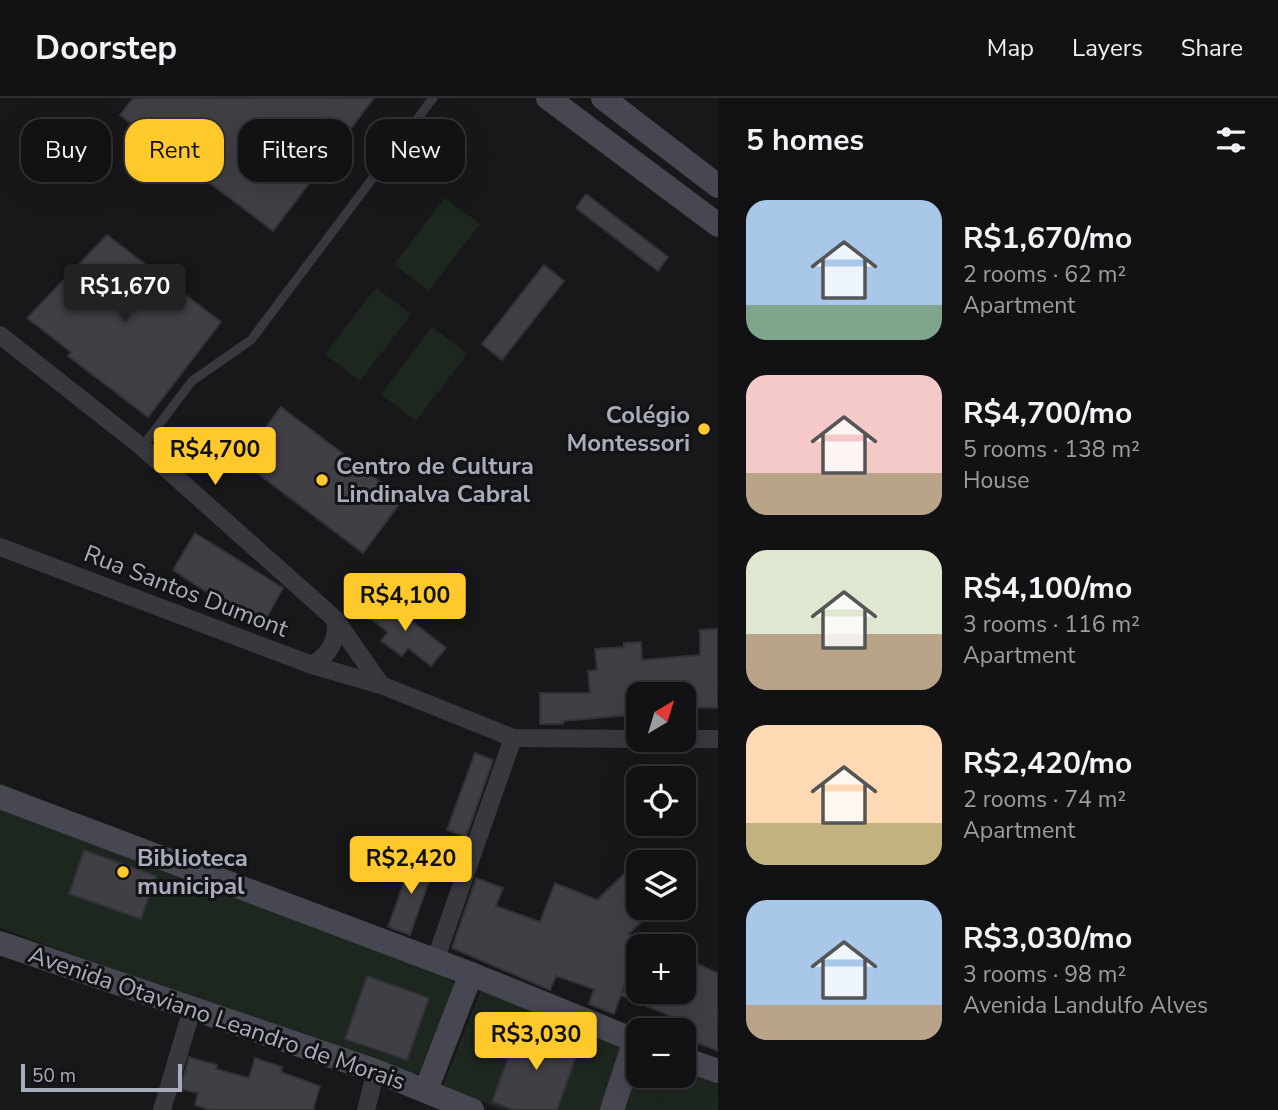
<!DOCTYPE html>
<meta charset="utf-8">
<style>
:root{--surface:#121114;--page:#1f1f22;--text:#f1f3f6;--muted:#9c9da0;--line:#313134;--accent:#ffc92b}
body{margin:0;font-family:"Nunito Sans",sans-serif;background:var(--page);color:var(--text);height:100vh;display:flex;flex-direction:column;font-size:26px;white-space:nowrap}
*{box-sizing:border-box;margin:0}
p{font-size:23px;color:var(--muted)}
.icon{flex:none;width:38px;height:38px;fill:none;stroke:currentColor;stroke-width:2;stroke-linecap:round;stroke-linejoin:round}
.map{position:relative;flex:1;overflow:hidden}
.side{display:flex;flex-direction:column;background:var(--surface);width:560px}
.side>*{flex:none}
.guide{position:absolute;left:21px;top:21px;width:592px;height:63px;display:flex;gap:14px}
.needle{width:46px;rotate:38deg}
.fabs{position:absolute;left:626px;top:584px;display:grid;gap:14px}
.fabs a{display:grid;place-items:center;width:70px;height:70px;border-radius:14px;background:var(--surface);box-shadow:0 7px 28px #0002,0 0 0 2px var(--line);font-size:35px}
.scale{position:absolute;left:21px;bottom:18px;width:161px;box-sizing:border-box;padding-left:7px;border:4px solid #a8adbb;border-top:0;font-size:19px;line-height:24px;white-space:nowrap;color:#a8adbb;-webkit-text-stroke:5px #131215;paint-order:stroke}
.price{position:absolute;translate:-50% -60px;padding:0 16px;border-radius:7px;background:var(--accent);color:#111;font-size:23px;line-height:46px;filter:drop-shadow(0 2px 4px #0008)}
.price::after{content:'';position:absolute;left:50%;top:42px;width:21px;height:16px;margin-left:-10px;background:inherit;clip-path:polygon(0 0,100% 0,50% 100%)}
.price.active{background:#222;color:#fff}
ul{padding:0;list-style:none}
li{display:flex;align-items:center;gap:21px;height:175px;padding:0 28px}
li span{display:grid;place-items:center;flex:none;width:196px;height:140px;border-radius:21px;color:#555}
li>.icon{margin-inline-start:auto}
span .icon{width:84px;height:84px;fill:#fffc;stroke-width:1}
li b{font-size:30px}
h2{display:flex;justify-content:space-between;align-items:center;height:84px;padding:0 28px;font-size:30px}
.tag{padding:0 24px;border-radius:21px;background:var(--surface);box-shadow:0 7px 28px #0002,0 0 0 2px var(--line);font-size:24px;line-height:63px}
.tag.active{background:var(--accent);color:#111}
header{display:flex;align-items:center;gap:42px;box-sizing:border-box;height:98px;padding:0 35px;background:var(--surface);border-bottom:2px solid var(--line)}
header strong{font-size:33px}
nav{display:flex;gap:38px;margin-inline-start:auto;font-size:24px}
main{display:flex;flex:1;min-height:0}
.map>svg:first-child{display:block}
</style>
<header>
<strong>Doorstep</strong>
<nav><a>Map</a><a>Layers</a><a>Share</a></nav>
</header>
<main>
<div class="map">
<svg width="718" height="1012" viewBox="0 0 718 1012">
<rect width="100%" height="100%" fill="#18171a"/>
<g fill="#1d261f">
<path d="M445,100l35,26 -51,67 -35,-27z"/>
<path d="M376,190l35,26 -51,67 -35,-27z"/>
<path d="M432,229l35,27 -51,67 -35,-27z"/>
<path d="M0,685l433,183 22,18 -34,89 -17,2 -404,-147z"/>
<path d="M481,892l146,56 -23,64h-103l-58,-25z"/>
<path d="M684,969l34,13v30h-94l15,-41v7h45z"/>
</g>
<g fill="#3f3f45" stroke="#323136" stroke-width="2">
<path d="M133,0h241l-101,133 -153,-116z"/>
<path d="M586,96l82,63 -10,14 -82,-63z"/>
<path d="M107,137l114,87 -73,95 -80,-61 3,-4 -44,-34z"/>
<path d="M544,167l20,16 -62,79 -20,-16z"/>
<path d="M281,309l122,92 -40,54 -122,-92z"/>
<path d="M195,435l88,55 -22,40 -88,-58z"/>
<path d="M381,499l65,51 -15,18 -23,-18 -6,8 -21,-15 7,-9 -21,-16z"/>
<path d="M718,531v79l-34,-1v-12h-45v19l-75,7 -1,3h-23v-31h50l-2,-22 9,-1 -2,-21 29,-2v-4l17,-1 1,18 58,-5v-25z"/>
<path d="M475,655l18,7 -27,77 -19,-7z"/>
<path d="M84,752l72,26 -15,43 -72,-25z"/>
<path d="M413,759l22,7 -25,71 -22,-8z"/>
<path d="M630,770l9,9v31h16l-26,26 13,6 -20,52h62v-34l34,15v78l-34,-13 5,-14 -68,-29 -7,19 -25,-10 5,-15 -38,-13 -6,14 -98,-42 24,-70 27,10 -7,18 44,16 15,-39 42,17z"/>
<path d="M367,878l62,22 -22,62 -62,-21z"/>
<path d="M520,927l60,21 -23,64h-43l-22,-8z"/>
<path d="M189,959l28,8 -1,4 33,9 6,-20 27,9 -1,5 39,14 -7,24h-103l-15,-5 3,-12 -18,-4z"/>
</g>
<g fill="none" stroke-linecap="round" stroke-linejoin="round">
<path stroke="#38393f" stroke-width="9" d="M142,349l50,-66 59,-41 182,-242"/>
<g stroke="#38393f" stroke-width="18">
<path d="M0,237l142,112 193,172 46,66"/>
<path d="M0,449l312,118 69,20 132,53 126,1"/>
<path d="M312,567c17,-10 27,-26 23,-46"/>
<path d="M684,641h34"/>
<path d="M435,863l78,-223"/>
<path d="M162,1012l30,-101"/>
<path d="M366,1012l10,-39"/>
</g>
<g stroke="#464750" stroke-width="24">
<path d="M548,0l170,127"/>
<path d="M603,0l115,88"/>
<path d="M0,699l471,177 168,68"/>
<path d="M0,845l376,128 96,39"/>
<path d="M684,961l34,12"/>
<path d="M426,992l45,-116"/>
<path d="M612,1012l23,-70"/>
</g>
</g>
<g fill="#ffc92b" stroke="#131215" stroke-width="2.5">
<circle cx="704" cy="331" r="7"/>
<circle cx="322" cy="382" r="7"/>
<circle cx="123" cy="774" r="7"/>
</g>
<g text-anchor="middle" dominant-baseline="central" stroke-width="6" stroke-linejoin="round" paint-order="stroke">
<g font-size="24" font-weight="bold" fill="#a8adbb" stroke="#131215" text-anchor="start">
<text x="690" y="317" text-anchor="end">Colégio<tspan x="690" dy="28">Montessori</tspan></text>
<text x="336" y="368">Centro de Cultura<tspan x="336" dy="28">Lindinalva Cabral</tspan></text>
<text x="137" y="760">Biblioteca<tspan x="137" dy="28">municipal</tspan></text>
</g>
<g font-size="24" fill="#a8adbb" stroke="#131215">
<text transform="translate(186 493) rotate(21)">Rua Santos Dumont</text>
<text transform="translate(217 920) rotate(19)">Avenida Otaviano Leandro de Morais</text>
</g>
</g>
</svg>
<div class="fabs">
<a><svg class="needle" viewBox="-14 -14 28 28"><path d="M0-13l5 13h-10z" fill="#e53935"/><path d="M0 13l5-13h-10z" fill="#9c9da0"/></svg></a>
<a><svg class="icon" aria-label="locate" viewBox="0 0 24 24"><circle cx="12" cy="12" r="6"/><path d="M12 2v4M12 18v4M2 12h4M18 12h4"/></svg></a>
<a><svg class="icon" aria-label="layers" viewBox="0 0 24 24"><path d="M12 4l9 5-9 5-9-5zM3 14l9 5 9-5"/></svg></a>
<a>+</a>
<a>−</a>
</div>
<div class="scale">50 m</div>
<b class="price active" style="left:125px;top:226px">R$1,670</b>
<b class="price" style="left:215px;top:389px">R$4,700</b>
<b class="price" style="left:405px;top:535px">R$4,100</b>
<b class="price" style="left:411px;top:798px">R$2,420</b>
<b class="price" style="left:536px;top:974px">R$3,030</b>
<div class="guide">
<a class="tag">Buy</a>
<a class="tag active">Rent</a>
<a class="tag">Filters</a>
<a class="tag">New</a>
</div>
</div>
<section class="side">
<h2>5 homes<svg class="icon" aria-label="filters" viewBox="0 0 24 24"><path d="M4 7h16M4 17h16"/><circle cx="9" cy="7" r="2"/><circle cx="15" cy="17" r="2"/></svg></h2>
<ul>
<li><span style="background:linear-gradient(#a9c7e8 75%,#7fa58c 0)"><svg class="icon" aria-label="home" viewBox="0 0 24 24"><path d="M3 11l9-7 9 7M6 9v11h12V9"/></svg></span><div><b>R$1,670/mo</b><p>2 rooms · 62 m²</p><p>Apartment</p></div></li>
<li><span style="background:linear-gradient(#f6c9c9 70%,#b9a48a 0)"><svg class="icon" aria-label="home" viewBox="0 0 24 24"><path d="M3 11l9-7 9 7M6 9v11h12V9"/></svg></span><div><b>R$4,700/mo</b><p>5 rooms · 138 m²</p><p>House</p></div></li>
<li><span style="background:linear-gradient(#dfe7d0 60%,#b9a48a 0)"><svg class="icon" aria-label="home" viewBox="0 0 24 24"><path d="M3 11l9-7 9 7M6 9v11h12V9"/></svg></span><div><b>R$4,100/mo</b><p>3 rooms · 116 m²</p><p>Apartment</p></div></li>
<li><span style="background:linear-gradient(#ffd9b3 70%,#c2b280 0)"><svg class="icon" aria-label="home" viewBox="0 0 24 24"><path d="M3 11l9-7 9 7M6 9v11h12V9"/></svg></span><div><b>R$2,420/mo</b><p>2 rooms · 74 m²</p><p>Apartment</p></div></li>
<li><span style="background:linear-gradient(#a9c7e8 75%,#b9a48a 0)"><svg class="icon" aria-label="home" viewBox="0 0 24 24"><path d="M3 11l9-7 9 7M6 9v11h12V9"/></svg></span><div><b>R$3,030/mo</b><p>3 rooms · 98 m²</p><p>Avenida Landulfo Alves</p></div></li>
</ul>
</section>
</main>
